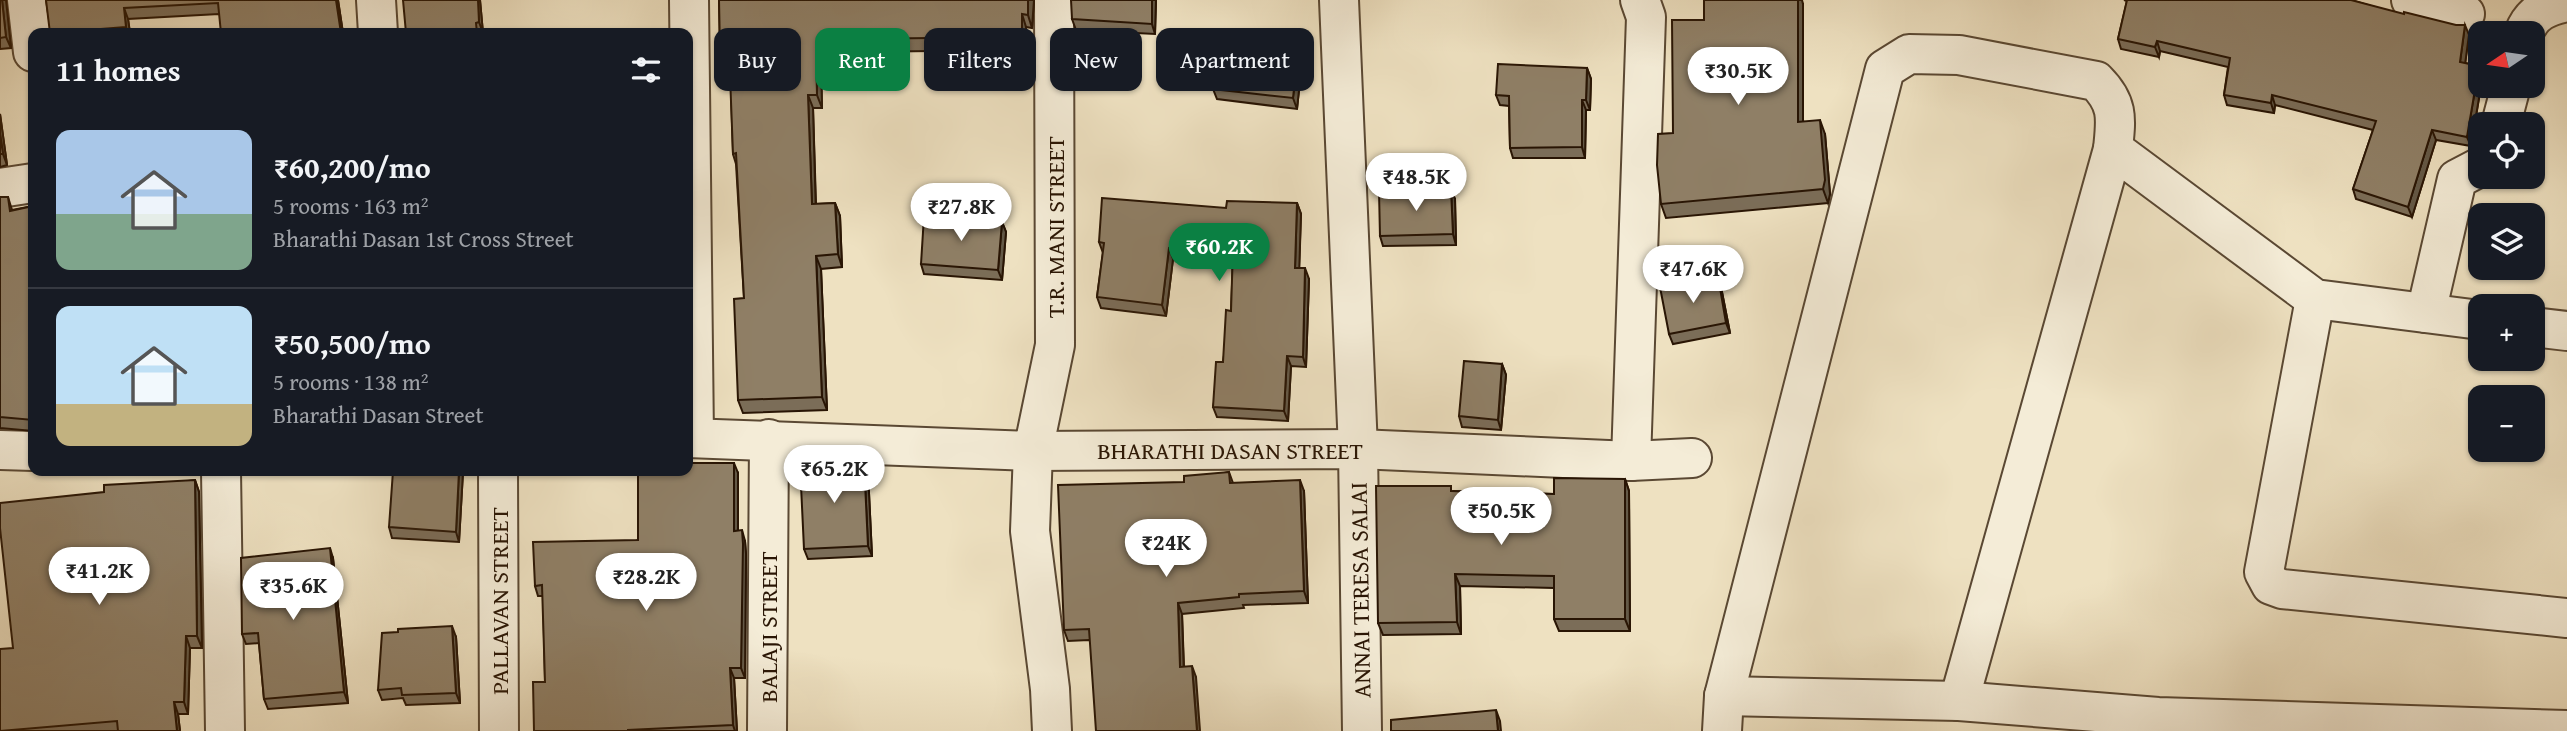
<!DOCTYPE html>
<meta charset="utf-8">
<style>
:root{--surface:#171b24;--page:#242831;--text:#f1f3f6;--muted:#9ea1a6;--line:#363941;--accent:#0b8043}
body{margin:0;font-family:"Gentium Book Plus",serif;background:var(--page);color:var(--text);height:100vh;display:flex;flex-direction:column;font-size:26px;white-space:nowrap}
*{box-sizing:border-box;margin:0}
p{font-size:23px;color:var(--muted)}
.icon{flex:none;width:38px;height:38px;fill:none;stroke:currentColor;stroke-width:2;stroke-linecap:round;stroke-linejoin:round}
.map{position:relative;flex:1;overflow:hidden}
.panel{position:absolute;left:28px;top:28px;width:665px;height:448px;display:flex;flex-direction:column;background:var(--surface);border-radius:14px;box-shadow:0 2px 5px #0004}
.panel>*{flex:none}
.top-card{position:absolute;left:714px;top:28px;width:665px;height:63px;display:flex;gap:14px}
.needle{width:46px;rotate:257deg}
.controls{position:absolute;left:2468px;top:21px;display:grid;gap:14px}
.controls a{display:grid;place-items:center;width:77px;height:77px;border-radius:14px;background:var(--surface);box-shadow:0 2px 5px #0004;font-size:35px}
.price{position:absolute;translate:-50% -60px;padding:0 16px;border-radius:24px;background:#fff;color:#222;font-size:23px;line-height:46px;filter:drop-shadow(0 2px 4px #0008)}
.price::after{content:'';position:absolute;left:50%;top:42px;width:21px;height:16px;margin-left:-10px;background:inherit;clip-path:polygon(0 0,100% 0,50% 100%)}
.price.current{background:var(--accent);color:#fff}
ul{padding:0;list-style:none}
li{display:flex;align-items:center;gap:21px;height:175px;padding:0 28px}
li+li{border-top:2px solid var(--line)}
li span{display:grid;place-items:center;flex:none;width:196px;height:140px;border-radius:14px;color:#555}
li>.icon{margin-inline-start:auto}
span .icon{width:84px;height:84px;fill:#fffc;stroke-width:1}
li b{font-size:30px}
h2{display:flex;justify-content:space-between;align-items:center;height:84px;padding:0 28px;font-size:30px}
.pill{padding:0 24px;border-radius:14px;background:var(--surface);box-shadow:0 2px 5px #0004;font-size:24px;line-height:63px}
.pill.current{background:var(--accent);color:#fff}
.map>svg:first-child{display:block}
</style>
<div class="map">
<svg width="2567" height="731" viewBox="0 0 2567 731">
<rect width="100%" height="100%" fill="#eee1c1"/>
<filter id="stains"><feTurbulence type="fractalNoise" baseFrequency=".00286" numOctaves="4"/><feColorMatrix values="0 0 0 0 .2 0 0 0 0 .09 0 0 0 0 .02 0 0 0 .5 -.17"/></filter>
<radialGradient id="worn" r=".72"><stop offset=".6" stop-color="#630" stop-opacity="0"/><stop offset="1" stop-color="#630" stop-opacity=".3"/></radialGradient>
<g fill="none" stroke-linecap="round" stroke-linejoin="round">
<defs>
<g id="street">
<path d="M27,0l6,52"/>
<path d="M376,0l2,33"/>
<path d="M689,0l5,438"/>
<path d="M1339,0l19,449 4,282"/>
<path d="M2411,0l54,14"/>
<path d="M2524,33c8,-21 23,-27 43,-31"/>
<path d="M2501,124l10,-38"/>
<path d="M2113,149l202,150 165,21"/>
<path d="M0,188l33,-5"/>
<path d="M2315,299l-51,273 7,13 11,4 285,29"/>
<path d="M2426,313l31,-134 23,-12"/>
<path d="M2532,327l35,4"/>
<path d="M688,438l345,13 325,-2 273,12 61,-3"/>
<path d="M0,450l33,1"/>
<path d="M1631,461l15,-444 -6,-17"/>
<path d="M221,471l4,260"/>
<path d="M498,471l1,260"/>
<path d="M1724,696l235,5 199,16 409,13"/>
<path d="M767,731l2,-292"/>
<path d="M1052,731l-2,-42 -20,-158 3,-80 22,-106 -1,-345"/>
<path d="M1722,731l2,-35 161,-627 24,-15 50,1 137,26c23,23 20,38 17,68l-154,552"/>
</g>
</defs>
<use href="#street" stroke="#5a4833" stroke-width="42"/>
<use href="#street" stroke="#f4ecd7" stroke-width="38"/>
</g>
<g fill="#7b6d58" stroke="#291504" stroke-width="2">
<path d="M0,0l5,3 6,45 -11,1z"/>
<path d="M46,0h292l5,33 -124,-19 -91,5 2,14h-79z"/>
<path d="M403,0h77l3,33h-4z"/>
<path d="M719,0h315l-2,28 -6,-1 1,23 -176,2v8l-30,1 1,47h-9l3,96 19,-1 5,13 2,51 -21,2 6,141 -84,3 -5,-13 6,-102 -8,-134 -3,-10 -3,-92h-5l-5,-12z"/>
<path d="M1156,0l-1,34 -79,-4 -4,-11z"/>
<path d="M2124,0h227l118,35 -4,28 14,3 1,20h1l-10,60 -35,-6 -24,77 -56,-18 -3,-10 20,-59 -98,-25 -1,8 -47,-8 -3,-10 4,-28 -68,-16 -1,6 -38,-8 -3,-10 9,-38z"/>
<path d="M1803,4v117l22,13 5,60 -2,9 -162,15 -5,-14 12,-71 31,-113z"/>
<path d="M1302,62l-5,47 -80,-10 -4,-10z"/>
<path d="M1587,68l4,11 -1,31h-4l-1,48h-72l-3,-10 -1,-42 -9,-1 -4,-10z"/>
<path d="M0,114l7,51 -7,2z"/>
<path d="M0,197h8l4,13 21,-4v225l-33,-3z"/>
<path d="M1455,199l1,46 -73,1 -3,-10z"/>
<path d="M1297,203l4,11 -2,54 10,11 -3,88 -15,-1 -3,55 -71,-4 -4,-10 10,-45 8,-51 2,-53 -57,-3 -1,4h-2l-7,57 -65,-8 -4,-11 6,-44 -4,-11 127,-34z"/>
<path d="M1002,222l4,10 -4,48 -78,-6 -3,-10z"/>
<path d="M1721,287l9,46 -57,11 -4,-10z"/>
<path d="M1502,364l4,11 -5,55 -39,-3 -3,-11z"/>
<path d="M463,472l-4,70 -67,-4 -3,-11z"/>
<path d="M868,472l4,84 -64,3 -4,-10z"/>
<path d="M1229,472l4,11 71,8 4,112 -65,2 1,3 -62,6 2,52 12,11 -107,-37 -21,1 -4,-11 120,-148z"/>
<path d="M738,473v58l7,10 1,13 -1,124h-11l3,53h-203l11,-49 -2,-86h-5l-3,-10 103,-46z"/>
<path d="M1625,479l4,12 1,140h-71l-5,-12v-31l-94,-2 1,48 -78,1 -5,-12 75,-132 101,3z"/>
<path d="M195,480l4,12 3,156h-12l-2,66h-10l2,17h-180l13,-83 91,-156z"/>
<path d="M333,558l15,145 -80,6 -4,-10 -5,-56 -13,1 -4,-10z"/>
<path d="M456,637l4,66 -54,2 -3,-7 -21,2 -4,-10z"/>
</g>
<g fill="#645947" stroke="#291504" stroke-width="2">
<path d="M2,0h4l5,48 -5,-11z"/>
<path d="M336,0h2l5,33h-2z"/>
<path d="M478,0h2l3,33 -4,-11z"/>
<path d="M1028,0h6l-2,28 -4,-13z"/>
<path d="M1152,0h4l-1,34 -3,-10z"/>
<path d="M1798,0h4l1,4v132l-5,-14z"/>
<path d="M124,8l4,11 2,14h-2l-2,-6z"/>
<path d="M1022,14l4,13 1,23 -5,-13z"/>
<path d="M2465,25l4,10 -5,37 -4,-10z"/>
<path d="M846,39l5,13v8l-5,-13z"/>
<path d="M2157,41l3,10 -1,6 -4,-10z"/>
<path d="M816,48l5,13 1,47 -5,-13z"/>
<path d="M1298,52l4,10 -5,47 -4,-11z"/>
<path d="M2479,66l1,20h1l-10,60 -4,-9z"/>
<path d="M1587,68l4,11 -1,31 -4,-10z"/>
<path d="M808,95l5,13 3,109 -4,-13z"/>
<path d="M2272,95l3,10 -1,8 -3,-10z"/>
<path d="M1582,100l4,10 -1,48 -3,-11z"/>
<path d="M0,114l7,51 -4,-11 -3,-20z"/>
<path d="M1820,120l5,14 5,60 -2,9 -5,-14z"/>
<path d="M2432,130l4,10 -24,77 -4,-10z"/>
<path d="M1451,189l4,10 1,46 -3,-11z"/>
<path d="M835,203l5,13 2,51 -4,-13z"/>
<path d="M1297,203l4,11 -2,64 -4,-10z"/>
<path d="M1002,222l4,10 -4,48 -4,-10z"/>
<path d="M1172,245l4,10 -1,4 -3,-10z"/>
<path d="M1169,248l4,11 -7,57 -4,-11z"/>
<path d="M816,256l5,13 6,141 -5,-13z"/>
<path d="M1305,268l4,11 -3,88 -3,-10z"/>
<path d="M1718,276l3,11 9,46 -4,-10z"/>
<path d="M1287,356l4,10 -3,55 -4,-10z"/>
<path d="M1502,364l4,11 -5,55 -3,-10z"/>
<path d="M864,461l4,11 4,84 -4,-10z"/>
<path d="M734,463l4,10v68l-4,-10z"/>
<path d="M459,471h4v1l-4,70 -3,-10z"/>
<path d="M1625,479l4,12 1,140 -5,-12z"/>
<path d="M195,480l4,12 3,156 -5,-12z"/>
<path d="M1300,480l4,11 4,112 -4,-12z"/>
<path d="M742,530l3,11 1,13 -1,124 -4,-10z"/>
<path d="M330,548l3,10 15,145 -4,-11z"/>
<path d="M1455,574l5,12 1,48 -4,-12z"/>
<path d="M1178,603l4,11 2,64 -4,-11z"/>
<path d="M452,626l4,11 4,66 -4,-10z"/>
<path d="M186,636l4,12 -2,66 -4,-12z"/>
<path d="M1192,666l4,11 4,54h-3z"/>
<path d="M730,668l4,10 3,53h-2l-2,-6z"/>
<path d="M174,702l4,12 2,17h-3z"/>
<path d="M1496,710l4,11 1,10h-3z"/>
</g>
<g fill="#8f7f66" stroke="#291504" stroke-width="2">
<path d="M0,0h2l4,37 -6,1z"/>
<path d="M46,0h290l5,33h-120l-3,-30 -94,5 2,19 -76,6z"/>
<path d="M403,0h75l1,22 -3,1 1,10h-71z"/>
<path d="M719,0h309v15l-6,-1v23l-176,2v8l-30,1 1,47h-9l4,109 23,-1 3,51 -22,2 6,141 -84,3 -4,-101 10,-1 -8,-145 -3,1 -4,-105 -9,1z"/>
<path d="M1071,0h81v24l-80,-5z"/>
<path d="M1704,0h94v122l22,-2 5,60 -2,9 -162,15 -4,-39 1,-31 15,-1 -1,-113h32z"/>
<path d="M2127,0h224l53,14v-2l52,13h9l-5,37 19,4 -12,71 -35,-7 -24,77 -55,-18 23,-68 -104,-26 -1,8 -47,-8 6,-37 -73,-17 -2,6 -37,-8z"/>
<path d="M1218,42l80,10 -5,46 -80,-9z"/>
<path d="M1498,64l89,4 -1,32h-4v47l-72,1 -1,-52 -13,-1z"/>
<path d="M0,134l3,20h-3z"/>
<path d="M1451,189l2,45 -73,2 -1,-45z"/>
<path d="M0,197h8l2,14 23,-5v214l-33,-3z"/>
<path d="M1102,198l124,10 1,-7 70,2 -2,65h10l-2,89 -16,-1 -3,55 -71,-4 3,-45h7l3,-52 5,1 2,-63 -61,-3v4l-3,-1 -7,57 -65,-8 7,-54 -5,-1z"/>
<path d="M924,216l78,6 -4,48 -77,-6z"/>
<path d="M1718,276l8,47 -57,11 -9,-47z"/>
<path d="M1464,361l38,3 -4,56 -39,-4z"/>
<path d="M864,461l4,85 -64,3 -4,-85z"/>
<path d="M688,463h46v68l8,-1 1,14 -2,124h-11l3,57 -105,5v1h-94l-1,-49h12l-3,-97 -7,1 -2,-44 105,-2v-69h50z"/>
<path d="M393,471h66l-3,61 -67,-5z"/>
<path d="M1229,472l1,11 70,-3 4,111 -65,3v3l-61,6 2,64 12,-1 5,65h-101l-7,-102 -25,1 -6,-145 126,-3v-6z"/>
<path d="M1554,478l71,1v140h-71v-43l-99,-2 2,48 -79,1 -2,-137h75v5l103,3z"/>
<path d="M195,480l2,156h-11l-2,66h-10l3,29h-59l-1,-10 -117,10v-82l13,-1 -13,-120v-25l104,-11v-7z"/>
<path d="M330,548l14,144 -80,7 -6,-66 -16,1 -1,-76z"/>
<path d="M452,626l4,67 -54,2 -1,-7 -23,2 4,-57 16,-1v-3z"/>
<path d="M1496,710l2,21h-107v-11z"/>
</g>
<g text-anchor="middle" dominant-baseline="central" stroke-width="5" stroke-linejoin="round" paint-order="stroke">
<g font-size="24" fill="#291504" stroke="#f4ecd7">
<text transform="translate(1055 227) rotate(-90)">T.R. MANI STREET</text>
<text x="1230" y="450">BHARATHI DASAN STREET</text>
<text transform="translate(1360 590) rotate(-91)">ANNAI TERESA SALAI</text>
<text transform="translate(499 601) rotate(-90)">PALLAVAN STREET</text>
<text transform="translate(768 627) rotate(-90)">BALAJI STREET</text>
</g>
</g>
<rect width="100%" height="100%" filter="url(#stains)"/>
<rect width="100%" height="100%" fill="url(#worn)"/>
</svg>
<div class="controls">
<a><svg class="needle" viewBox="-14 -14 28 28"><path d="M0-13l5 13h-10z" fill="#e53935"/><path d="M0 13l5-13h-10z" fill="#9ea1a6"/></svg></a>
<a><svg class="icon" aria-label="locate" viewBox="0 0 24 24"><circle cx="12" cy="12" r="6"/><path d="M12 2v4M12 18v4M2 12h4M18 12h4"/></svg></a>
<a><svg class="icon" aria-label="layers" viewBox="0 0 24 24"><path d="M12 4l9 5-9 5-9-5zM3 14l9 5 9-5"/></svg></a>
<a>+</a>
<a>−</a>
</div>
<b class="price" style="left:1738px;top:107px">₹30.5K</b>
<b class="price" style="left:1416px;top:213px">₹48.5K</b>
<b class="price" style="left:961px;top:243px">₹27.8K</b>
<b class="price current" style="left:1219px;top:283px">₹60.2K</b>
<b class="price" style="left:1693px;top:305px">₹47.6K</b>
<b class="price" style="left:834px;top:505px">₹65.2K</b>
<b class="price" style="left:1501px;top:547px">₹50.5K</b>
<b class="price" style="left:1166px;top:579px">₹24K</b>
<b class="price" style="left:99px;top:607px">₹41.2K</b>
<b class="price" style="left:646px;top:613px">₹28.2K</b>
<b class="price" style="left:293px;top:622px">₹35.6K</b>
<div class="top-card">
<a class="pill">Buy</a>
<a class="pill current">Rent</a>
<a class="pill">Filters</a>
<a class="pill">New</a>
<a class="pill">Apartment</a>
</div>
<section class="panel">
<h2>11 homes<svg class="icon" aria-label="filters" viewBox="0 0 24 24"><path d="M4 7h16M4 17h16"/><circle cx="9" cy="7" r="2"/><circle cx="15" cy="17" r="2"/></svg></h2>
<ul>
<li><span style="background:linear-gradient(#a9c7e8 60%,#7fa58c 0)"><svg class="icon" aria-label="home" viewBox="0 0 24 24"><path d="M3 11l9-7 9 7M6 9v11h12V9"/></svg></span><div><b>₹60,200/mo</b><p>5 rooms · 163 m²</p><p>Bharathi Dasan 1st Cross Street</p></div></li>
<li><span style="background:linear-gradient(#bfe0f5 70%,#c2b280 0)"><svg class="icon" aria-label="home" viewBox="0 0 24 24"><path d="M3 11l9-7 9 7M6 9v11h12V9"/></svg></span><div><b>₹50,500/mo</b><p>5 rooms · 138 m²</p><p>Bharathi Dasan Street</p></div></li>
</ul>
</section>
</div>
